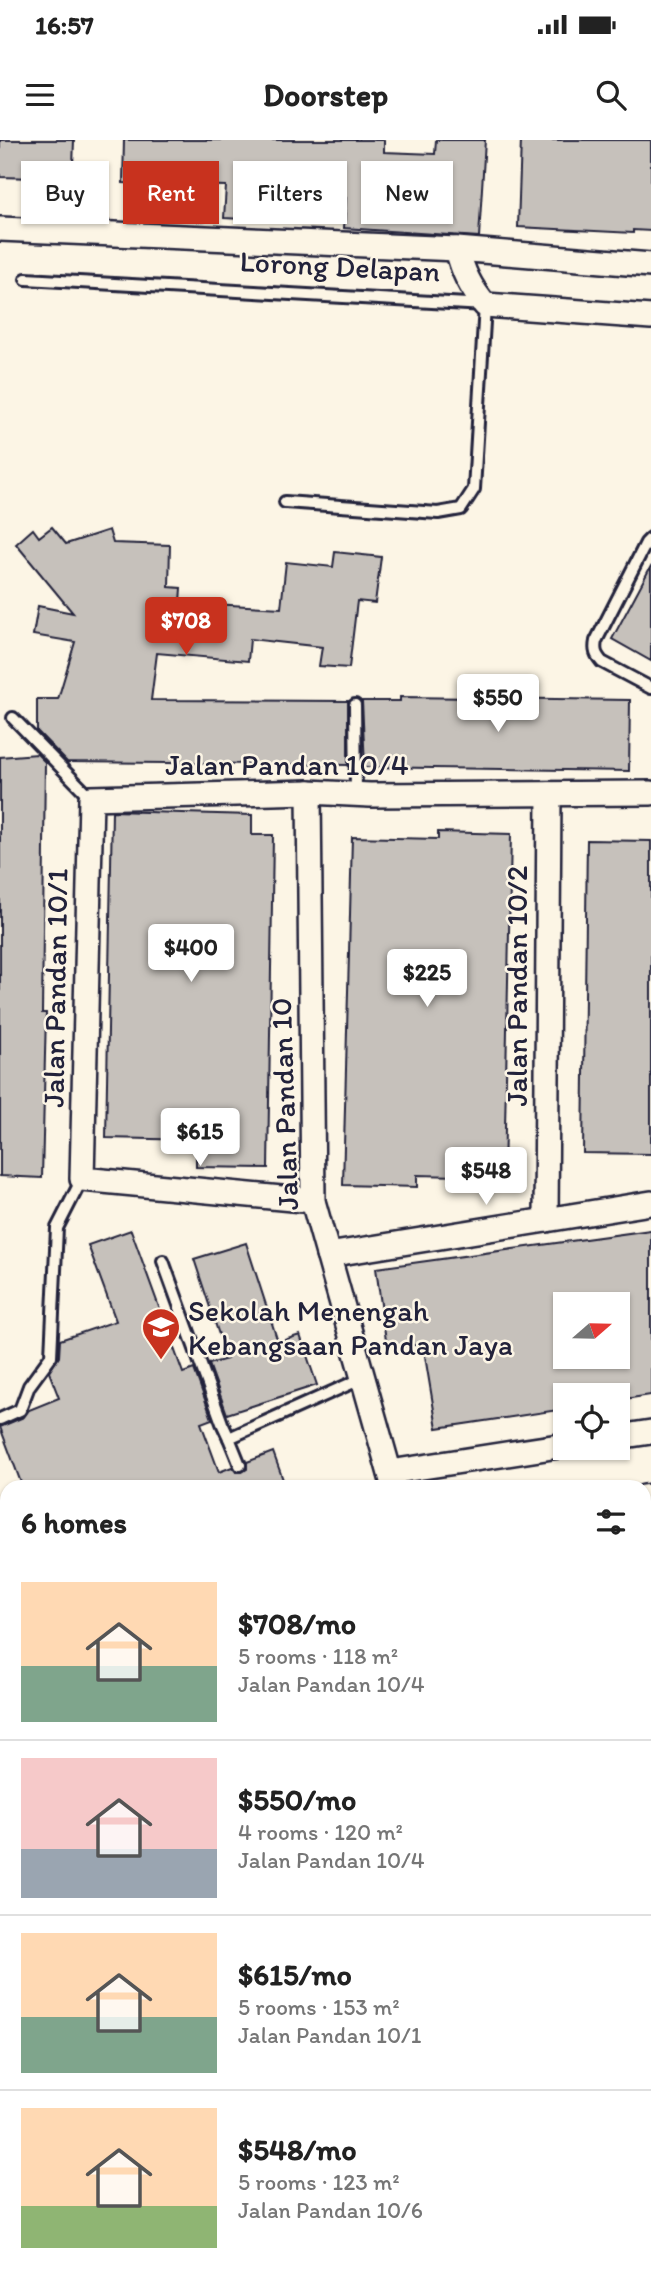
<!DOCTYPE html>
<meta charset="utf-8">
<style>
:root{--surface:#fff;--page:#f2f2f2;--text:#222;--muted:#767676;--line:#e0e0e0;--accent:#c8321e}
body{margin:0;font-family:Itim,sans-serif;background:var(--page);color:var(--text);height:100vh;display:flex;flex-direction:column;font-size:26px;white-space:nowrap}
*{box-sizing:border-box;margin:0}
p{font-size:23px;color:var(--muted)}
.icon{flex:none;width:38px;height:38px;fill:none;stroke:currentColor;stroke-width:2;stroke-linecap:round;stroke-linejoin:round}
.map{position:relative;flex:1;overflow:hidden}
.drawer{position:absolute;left:0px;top:1340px;width:651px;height:800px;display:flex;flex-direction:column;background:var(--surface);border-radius:21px 21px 0 0;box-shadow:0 2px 5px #0004}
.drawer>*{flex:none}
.top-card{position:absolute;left:21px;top:21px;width:609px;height:63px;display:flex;gap:14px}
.needle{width:46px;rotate:70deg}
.controls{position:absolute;left:553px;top:1152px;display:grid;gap:14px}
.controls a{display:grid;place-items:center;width:77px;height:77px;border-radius:0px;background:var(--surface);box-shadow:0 2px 5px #0004;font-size:35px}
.price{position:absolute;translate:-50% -60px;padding:0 16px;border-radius:7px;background:#fff;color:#222;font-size:23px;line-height:46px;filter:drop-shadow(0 2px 4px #0008)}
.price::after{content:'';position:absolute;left:50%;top:42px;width:21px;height:16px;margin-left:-10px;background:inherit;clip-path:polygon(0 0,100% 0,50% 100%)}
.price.active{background:var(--accent);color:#fff}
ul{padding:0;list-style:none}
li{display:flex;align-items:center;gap:21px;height:175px;padding:0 21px}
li+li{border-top:2px solid var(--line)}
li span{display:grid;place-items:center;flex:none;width:196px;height:140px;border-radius:0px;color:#555}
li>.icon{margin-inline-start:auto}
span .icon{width:84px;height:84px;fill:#fffc;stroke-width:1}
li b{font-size:30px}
h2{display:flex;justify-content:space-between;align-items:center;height:84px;padding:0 21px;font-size:30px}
.tag{padding:0 24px;border-radius:0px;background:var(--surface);box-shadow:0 2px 5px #0004;font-size:24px;line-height:63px}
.tag.active{background:var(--accent);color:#fff}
.status{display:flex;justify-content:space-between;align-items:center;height:49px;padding:0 35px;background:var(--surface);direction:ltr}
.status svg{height:19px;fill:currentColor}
header{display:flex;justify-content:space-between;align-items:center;height:91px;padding:0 21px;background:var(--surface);font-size:32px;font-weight:700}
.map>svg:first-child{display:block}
</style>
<div class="status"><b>16:57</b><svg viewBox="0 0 49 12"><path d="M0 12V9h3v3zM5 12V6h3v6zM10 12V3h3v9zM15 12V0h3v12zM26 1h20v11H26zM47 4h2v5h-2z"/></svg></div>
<header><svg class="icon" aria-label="menu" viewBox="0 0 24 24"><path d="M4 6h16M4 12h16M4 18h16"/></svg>Doorstep<svg class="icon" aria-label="search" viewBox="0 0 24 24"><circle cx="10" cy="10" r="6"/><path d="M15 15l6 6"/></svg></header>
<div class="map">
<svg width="651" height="2139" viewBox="0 0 651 2139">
<rect width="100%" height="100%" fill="#fcf5e5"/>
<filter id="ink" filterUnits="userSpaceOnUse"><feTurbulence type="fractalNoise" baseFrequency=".0143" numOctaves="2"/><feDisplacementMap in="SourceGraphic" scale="14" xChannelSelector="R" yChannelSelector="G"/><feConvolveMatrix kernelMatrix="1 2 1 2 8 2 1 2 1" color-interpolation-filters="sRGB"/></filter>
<g filter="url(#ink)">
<g fill="#c6c1bb" stroke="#22223b" stroke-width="2" fill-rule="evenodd">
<path d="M0,0h74l-2,53 -38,-1 1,-14 -35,-1z"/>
<path d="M124,0h260v12l51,2 1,-14h49l-6,97 -135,-9 2,-30 -83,-5 -1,27 -38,-2 2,-32 -103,-3z"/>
<path d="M521,0h130v91l-18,-1v3l-115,-6z"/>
<path d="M52,387l14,17 43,-14 4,13 57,2 -1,42 12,1 -1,14 101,6 5,-46 47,5 2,-15 46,5 -6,46 -18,-2 -8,67 -30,-2 3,-19 -72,-8 -2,22 -91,-8 -6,47 197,1v64l-281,-3 -30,-31v-32h21l17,-57 -42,-7 5,-29 35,7 -57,-69 17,-15 6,8z"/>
<path d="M651,426v95l-39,-22z"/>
<path d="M400,557l230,3 -1,71 -264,-4 -3,-66h38z"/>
<path d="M37,614l8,8 -3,251h4l-4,165 -42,-2v-419z"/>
<path d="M112,671l140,4v20h21l-5,333 -72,-1v-27l-90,-2z"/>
<path d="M438,692l73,2 -7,343 -87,-2v12l-74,-2 9,-348 86,2z"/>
<path d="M587,700l64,1v313l-68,-1z"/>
<path d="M131,1090l52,143 11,-4 18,50 -11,4 18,49 13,-5 4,5h6l5,-3v-7l26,-10 13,36h-263l-23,-61 24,-10 5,-7 30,-12 -10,-26 10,-15 1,-17 56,-19 -28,-76z"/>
<path d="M651,1090v165l-33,5v-5h-53v14l-128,19 -14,-84 -36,4 -11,-80zM565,1164h53v52h-53z"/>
<path d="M246,1103l32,99 22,-7 17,50 -90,29 -18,-50 18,-5 -33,-100z"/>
</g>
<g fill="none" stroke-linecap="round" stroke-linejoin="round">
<defs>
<g id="lane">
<path d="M26,139l459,26 -11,184 -13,20 -23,4 -153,-11"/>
<path d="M651,398l-5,5 -50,98c-2,10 0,14 6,21l49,26"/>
<path d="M355,565l1,89"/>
<path d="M13,578l78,80"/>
<path d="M163,1121l59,162 7,15"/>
<path d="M0,1279l20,-9 9,-24 22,-30 6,-128 25,-49"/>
<path d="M240,1325l-11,-27 134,-60"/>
<path d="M644,1410l7,-2"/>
</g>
<g id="street">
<path d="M0,89l457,20 194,16"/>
<path d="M457,109c6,23 13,38 28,56l166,12"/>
<path d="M309,652l4,409 81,287"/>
<path d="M313,1061l-231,-22 9,-381 218,-6 61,3 281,-2"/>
<path d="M546,1080l3,-426"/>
<path d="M328,1115l323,-52"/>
<path d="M618,1297l33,-5"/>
<path d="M390,1332l175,-27"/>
<path d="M644,1357l7,-1"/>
<path d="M644,1597l7,8"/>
<path d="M0,1622l7,-6"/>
<path d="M644,1681l7,-6"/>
<path d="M644,1897l7,9"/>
<path d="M141,2133l5,6"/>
<path d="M571,2133l5,6"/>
<path d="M109,2139l6,-6"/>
</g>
</defs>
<use href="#lane" stroke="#22223b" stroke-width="16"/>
<use href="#street" stroke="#22223b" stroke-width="28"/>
<use href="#lane" stroke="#fcf5e5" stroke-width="10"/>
<use href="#street" stroke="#fcf5e5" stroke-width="23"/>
</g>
</g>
<defs>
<symbol id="school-pin" viewBox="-11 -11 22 30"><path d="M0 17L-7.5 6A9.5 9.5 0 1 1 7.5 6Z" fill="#c8321e" stroke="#fcf5e5"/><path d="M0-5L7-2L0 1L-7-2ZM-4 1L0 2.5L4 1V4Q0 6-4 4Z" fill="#fff"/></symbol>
</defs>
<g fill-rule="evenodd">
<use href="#school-pin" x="139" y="1165" width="44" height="60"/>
</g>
<g text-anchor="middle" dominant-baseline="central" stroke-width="5" stroke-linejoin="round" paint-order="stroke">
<g font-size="30" fill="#22223b" stroke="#fcf5e5">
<text transform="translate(340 126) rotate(3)">Lorong Delapan</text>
<text x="287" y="624">Jalan Pandan 10/4</text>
<text transform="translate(516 846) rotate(-90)">Jalan Pandan 10/2</text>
<text transform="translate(55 848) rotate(-89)">Jalan Pandan 10/1</text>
<text transform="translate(284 964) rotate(-92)">Jalan Pandan 10</text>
</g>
<g font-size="30" fill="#22223b" stroke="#fcf5e5" text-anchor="start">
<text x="188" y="1170">Sekolah Menengah<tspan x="188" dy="34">Kebangsaan Pandan Jaya</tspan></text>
</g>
</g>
</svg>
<div class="controls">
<a><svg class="needle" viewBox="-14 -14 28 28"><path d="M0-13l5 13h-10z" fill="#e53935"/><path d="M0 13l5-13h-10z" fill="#767676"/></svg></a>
<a><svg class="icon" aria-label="locate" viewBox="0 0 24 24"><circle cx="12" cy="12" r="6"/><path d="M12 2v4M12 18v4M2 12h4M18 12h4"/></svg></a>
</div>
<b class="price active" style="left:186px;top:517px">$708</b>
<b class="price" style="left:498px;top:594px">$550</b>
<b class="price" style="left:191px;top:844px">$400</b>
<b class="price" style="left:427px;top:869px">$225</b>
<b class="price" style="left:200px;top:1028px">$615</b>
<b class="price" style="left:486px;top:1067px">$548</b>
<div class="top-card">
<a class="tag">Buy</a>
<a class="tag active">Rent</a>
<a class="tag">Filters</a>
<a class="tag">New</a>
</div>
<section class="drawer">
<h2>6 homes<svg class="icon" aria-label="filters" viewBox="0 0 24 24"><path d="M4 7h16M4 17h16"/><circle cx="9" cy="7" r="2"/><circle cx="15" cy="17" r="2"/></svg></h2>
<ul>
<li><span style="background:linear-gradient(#ffd9b3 60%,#7fa58c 0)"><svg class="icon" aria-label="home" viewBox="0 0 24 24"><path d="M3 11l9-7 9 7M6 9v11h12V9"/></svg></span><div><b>$708/mo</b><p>5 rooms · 118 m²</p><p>Jalan Pandan 10/4</p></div></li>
<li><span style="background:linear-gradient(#f6c9c9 65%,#9aa5b1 0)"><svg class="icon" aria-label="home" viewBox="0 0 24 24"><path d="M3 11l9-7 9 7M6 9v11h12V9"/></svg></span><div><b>$550/mo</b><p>4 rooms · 120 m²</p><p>Jalan Pandan 10/4</p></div></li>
<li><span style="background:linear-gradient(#ffd9b3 60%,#7fa58c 0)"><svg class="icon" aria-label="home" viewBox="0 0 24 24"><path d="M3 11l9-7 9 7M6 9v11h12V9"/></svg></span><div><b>$615/mo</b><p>5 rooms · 153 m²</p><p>Jalan Pandan 10/1</p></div></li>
<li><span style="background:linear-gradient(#ffd9b3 70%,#8fb573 0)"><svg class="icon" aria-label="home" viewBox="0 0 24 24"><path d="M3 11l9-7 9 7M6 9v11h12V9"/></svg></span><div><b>$548/mo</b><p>5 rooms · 123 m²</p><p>Jalan Pandan 10/6</p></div></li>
</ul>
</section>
</div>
